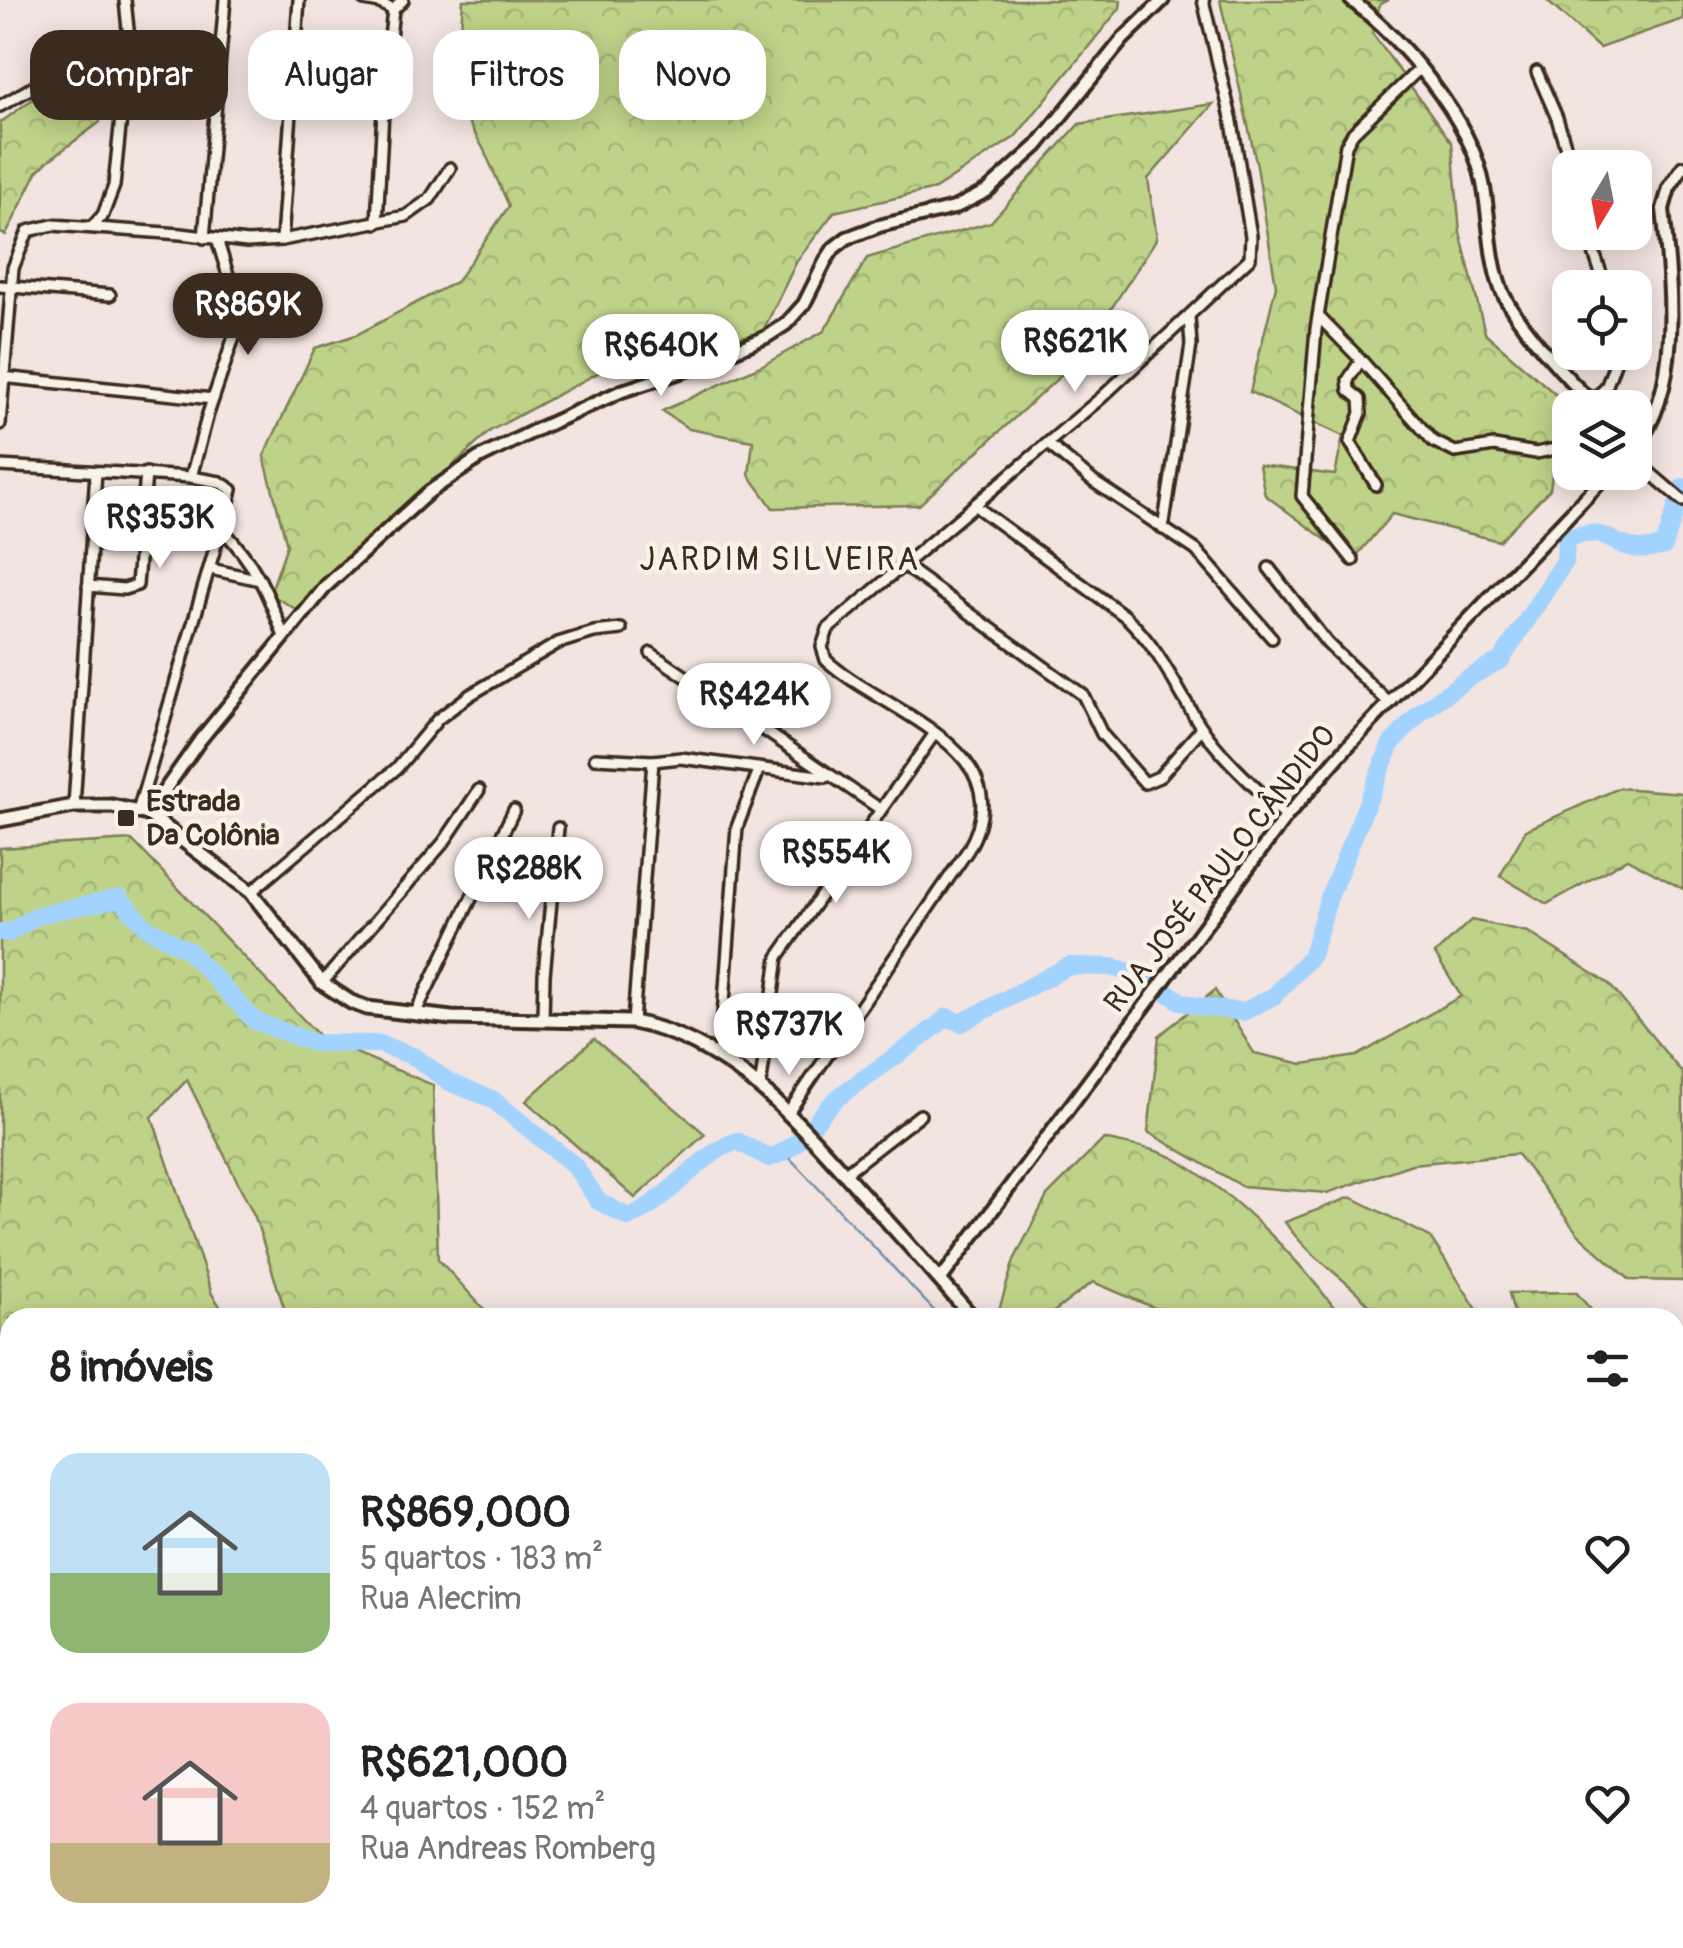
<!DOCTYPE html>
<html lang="pt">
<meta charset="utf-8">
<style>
:root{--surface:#fff;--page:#f2f2f2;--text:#222;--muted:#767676;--accent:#3b2a1e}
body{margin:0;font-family:Pangolin,sans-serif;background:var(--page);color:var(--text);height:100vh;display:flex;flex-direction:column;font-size:38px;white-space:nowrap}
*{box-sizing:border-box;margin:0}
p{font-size:32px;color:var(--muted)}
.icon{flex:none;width:55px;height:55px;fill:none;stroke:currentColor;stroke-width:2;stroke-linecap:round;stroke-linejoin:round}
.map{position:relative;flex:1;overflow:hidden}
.panel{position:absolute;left:0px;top:1308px;width:1685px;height:642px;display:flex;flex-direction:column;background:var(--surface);border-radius:30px 30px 0 0;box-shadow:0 5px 25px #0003}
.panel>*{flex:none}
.banner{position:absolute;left:30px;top:30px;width:1000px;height:90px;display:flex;gap:20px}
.needle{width:65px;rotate:190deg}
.buttons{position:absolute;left:1552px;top:150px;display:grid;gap:20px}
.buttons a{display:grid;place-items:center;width:100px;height:100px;border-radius:20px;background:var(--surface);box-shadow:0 5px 25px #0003;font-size:50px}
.price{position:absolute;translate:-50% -85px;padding:0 22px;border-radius:35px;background:#fff;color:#222;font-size:32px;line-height:65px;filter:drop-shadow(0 2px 5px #0008)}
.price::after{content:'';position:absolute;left:50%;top:60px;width:30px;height:22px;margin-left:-15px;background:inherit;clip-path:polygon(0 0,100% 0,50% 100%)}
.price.active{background:var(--accent);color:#fff}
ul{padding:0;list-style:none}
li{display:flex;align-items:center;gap:30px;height:250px;padding:0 50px}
li span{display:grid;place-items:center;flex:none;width:280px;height:200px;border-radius:30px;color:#555}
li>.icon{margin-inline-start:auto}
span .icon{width:120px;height:120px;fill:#fffc;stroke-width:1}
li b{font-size:42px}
h2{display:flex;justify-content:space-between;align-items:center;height:120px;padding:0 50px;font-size:42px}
.chip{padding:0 35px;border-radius:30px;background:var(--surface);box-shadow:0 5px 25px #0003;font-size:35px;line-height:90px}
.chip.active{background:var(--accent);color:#fff}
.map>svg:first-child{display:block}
</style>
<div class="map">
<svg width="1683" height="1948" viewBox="0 0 1683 1948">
<defs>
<pattern id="forest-crowns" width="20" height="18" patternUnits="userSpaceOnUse" patternTransform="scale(2.5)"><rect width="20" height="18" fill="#bed389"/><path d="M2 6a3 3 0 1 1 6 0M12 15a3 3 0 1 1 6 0" fill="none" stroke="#a4b576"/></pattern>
</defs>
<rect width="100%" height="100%" fill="#f2e4e1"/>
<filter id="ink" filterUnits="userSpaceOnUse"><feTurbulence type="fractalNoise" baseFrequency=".01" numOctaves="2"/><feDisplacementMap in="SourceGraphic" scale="20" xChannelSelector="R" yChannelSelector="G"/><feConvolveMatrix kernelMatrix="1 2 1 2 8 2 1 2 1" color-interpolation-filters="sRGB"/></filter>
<g filter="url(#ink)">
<g fill="url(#forest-crowns)" stroke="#7c7e54" stroke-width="2.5">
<path d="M463,0h658l-1,8 -105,129 -80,52 -101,23 -37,49 -35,72 -142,28 -130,70 -191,180 -29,-17 17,-49 -23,-89 51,-108 41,-13 101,-54 52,-75 -26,-58 -27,-47z"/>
<path d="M1220,0h169l-9,4 -8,29 80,110 8,89 25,101 77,67 -12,89 -51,52 -107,-27 -39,46 -88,-65 -6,-30 76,10 8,-39 -93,-44 26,-106 -19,-120z"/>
<path d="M1546,0h137v19l-84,29z"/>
<path d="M68,73l33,1 -1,48 -52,39 -11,11 -31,63 -6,-2v-110z"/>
<path d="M1213,104l-65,75 9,59 -79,122 -159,145 -146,3 -24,-33 4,-34 -64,-12 -27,-18 103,-47 59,-33 43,-73 124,-36 88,-98z"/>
<path d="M1619,788l64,5v96l-56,-30 -80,45 -47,-28 26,-46z"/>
<path d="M132,840l190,199 111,46 5,174 53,58h-204l-32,-100 -68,-137 -35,37 60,177 15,23 -217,1v622h553l-4,8h-559v-1100z"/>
<path d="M1471,920l57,12 81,52 74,90v207l-53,-1 -52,-46 -61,-80 -105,10 -85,29 -85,-7 -94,-54 11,-96 56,-46 39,63 49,11 54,-8 104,-60 -26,-42z"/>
<path d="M1104,1139c23,6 55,9 75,22 61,37 121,99 162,156h-165l-83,-35 -46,35h-50l17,-57 33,-64z"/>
<path d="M1351,1197l79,40 52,80h-103c-27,-37 -68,-56 -94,-95z"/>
<path d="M1576,1292l21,25h-82l-6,-24z"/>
<path d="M651,1940h253l34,8h-294z"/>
<path d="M1183,1940h204l-1,8h-194z"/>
</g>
<path fill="#bed389" stroke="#7c7e54" stroke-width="2.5" d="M594,1039l111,95 -70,64 -109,-97z"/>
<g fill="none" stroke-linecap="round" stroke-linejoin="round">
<g stroke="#788fa4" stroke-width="2.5">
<path d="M786,1154l155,164"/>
<path d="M1028,1940l5,8"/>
</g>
<path stroke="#a1d3fe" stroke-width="18" d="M0,932l9,1 29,-18 82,-17 26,29 43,24 66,70 59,22 66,1 35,13 34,25 43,17 83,67 23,35 30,16c42,-16 67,-61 109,-76l32,17c35,-10 48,-46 76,-66 34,-25 70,-47 102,-75l14,6 108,-57 43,1 31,9 37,25 16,5 47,6 31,-16 38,-41 16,-55 63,-156 29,-31 45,-33 36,-20 64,-99 1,-22c40,-15 39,5 73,10 7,2 18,-2 25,-3l19,-59"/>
<defs>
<g id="minor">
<path d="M364,0l16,3 13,7"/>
<path d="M1537,72l20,46 15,50"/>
<path d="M0,106l68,-39 61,-28"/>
<path d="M377,223l7,-131 9,-82 10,-10"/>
<path d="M93,226l10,-11 11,-29 15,-147 -4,-39"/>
<path d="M1587,232l19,56"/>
<path d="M204,238l21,-238"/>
<path d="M282,240l17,-240"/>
<path d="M0,286l110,9"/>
<path d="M1319,317l42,43"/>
<path d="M2,377l211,22"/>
<path d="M1591,401l15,-13 13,-36"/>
<path d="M0,424l13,-156 15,-37 25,-6 128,9 66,8 35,-2 124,-24 24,-17 20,-31"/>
<path d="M1048,444l46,38 102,68 76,88"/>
<path d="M1635,460l48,41"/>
<path d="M0,466l191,11 29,5 12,8 -94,321"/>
<path d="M191,477l17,-63 31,-92v-11l-22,-72"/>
<path d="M1376,485l-26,-43 11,-29 -1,-14 -11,-9 -1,-10 13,-20 72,81 22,11 39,-6 42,7 34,-7"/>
<path d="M974,505l151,111c34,32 50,70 75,109 22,34 57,63 86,92"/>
<path d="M1163,529l28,-184 -2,-28"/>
<path d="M223,530c33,35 45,63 61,107"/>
<path d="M1353,560l-51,-64 14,-167 30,-184 7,-12 66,-64"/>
<path d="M903,565l180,130 19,39 43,49 14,-6 43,-49"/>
<path d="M1269,568l58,75 62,60"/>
<path d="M211,569l49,11"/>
<path d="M88,586l36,3 13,-4 9,-112"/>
<path d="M651,653l229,156"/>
<path d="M595,758l58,3 28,-3 145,19"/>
<path d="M74,806l22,-334"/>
<path d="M251,892l146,-124 41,-49 32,-24 88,-52 36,-11 27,-3"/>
<path d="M322,983l122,-141 35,-52"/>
<path d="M415,1014l99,-204"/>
<path d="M543,1019l1,-44 14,-147"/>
<path d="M633,1022l20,-261"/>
<path d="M720,1056l17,-229 22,-57"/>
<path d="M760,1088l18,-131 157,-224"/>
<path d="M788,1113l180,-263c59,-101 -86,-138 -142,-190l-4,-13 6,-18 273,-231 149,-140 1,-22 -19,-114 -29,-122"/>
<path d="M844,1174l76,-59"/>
<path d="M617,1948l10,-8"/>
</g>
<g id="tertiary">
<path d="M1351,0c51,39 120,120 132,183 7,35 6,73 18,106 13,33 70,94 97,119"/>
<path d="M1635,448c48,-61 36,-161 28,-239l6,-21 14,-21"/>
<path d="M148,814l52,-74 127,-155 102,-93 50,-34 61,-30 82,-37 71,-23 73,-31 20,-13 18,-20 22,-44 8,-12 13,-10 32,-12 75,-18 33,-17 50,-45 85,-106 41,-40"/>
<path d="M941,1279l345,-462 62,-71 262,-274"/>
</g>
<g id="secondary">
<path d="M0,820l74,-14h38l36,8 103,78 71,91 29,19 16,6 84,10 182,4c98,19 164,99 228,170 38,42 75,83 112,126"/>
<path d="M1117,1940v8"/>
</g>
</defs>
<use href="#minor" stroke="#3b2a1e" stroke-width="16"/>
<use href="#tertiary" stroke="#3b2a1e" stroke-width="18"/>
<use href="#secondary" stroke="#3b2a1e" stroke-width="19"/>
<use href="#minor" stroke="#f7f3e8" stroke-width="9"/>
<use href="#tertiary" stroke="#f7f3e8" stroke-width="10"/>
<use href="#secondary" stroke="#f7f3e8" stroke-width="11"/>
</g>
</g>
<rect fill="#3b2a1e" stroke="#f7f3e8" stroke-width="4" x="116" y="808" width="20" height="20" rx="5"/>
<g text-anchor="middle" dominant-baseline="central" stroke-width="9" stroke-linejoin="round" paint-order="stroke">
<g font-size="30" font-weight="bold" fill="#3b2a1e" stroke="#f7f3e8" text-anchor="start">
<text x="146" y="801">Estrada<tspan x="146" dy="34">Da Colônia</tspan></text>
</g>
<g font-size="30" fill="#3b2a1e" stroke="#f7f3e8">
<text transform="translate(1220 869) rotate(-52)">RUA JOSÉ PAULO CÂNDIDO</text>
</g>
<g font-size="32" letter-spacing="2.5" fill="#3b2a1e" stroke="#f7f3e8">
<text x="780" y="560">JARDIM SILVEIRA</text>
</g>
</g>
</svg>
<div class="buttons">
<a><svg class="needle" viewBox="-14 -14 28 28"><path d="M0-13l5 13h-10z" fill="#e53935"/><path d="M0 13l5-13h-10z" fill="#767676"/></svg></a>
<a><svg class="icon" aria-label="locate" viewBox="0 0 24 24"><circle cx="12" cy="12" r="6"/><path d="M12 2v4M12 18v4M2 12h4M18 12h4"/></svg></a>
<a><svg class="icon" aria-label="layers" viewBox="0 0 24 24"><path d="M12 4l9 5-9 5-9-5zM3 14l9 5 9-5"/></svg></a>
</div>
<b class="price active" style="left:248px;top:358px">R$869K</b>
<b class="price" style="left:1075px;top:395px">R$621K</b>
<b class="price" style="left:661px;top:399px">R$640K</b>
<b class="price" style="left:160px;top:571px">R$353K</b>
<b class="price" style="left:754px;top:748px">R$424K</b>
<b class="price" style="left:836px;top:906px">R$554K</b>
<b class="price" style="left:529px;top:922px">R$288K</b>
<b class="price" style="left:789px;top:1078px">R$737K</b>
<div class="banner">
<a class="chip active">Comprar</a>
<a class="chip">Alugar</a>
<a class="chip">Filtros</a>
<a class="chip">Novo</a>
</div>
<section class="panel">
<h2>8 imóveis<svg class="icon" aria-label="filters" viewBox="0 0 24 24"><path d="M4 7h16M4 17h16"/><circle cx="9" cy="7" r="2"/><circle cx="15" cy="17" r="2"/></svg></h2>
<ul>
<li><span style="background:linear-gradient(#bfe0f5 60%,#8fb573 0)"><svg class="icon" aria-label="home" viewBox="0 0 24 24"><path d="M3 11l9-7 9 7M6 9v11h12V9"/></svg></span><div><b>R$869,000</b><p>5 quartos · 183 m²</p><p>Rua Alecrim</p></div><svg class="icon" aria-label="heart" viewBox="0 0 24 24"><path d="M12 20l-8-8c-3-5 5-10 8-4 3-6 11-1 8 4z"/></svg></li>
<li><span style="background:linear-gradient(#f6c9c9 70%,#c2b280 0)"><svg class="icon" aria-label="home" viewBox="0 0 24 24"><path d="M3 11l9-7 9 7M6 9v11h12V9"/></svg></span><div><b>R$621,000</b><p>4 quartos · 152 m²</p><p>Rua Andreas Romberg</p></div><svg class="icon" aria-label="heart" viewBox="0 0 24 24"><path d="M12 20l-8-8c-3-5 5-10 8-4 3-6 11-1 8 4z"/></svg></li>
</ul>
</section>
</div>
